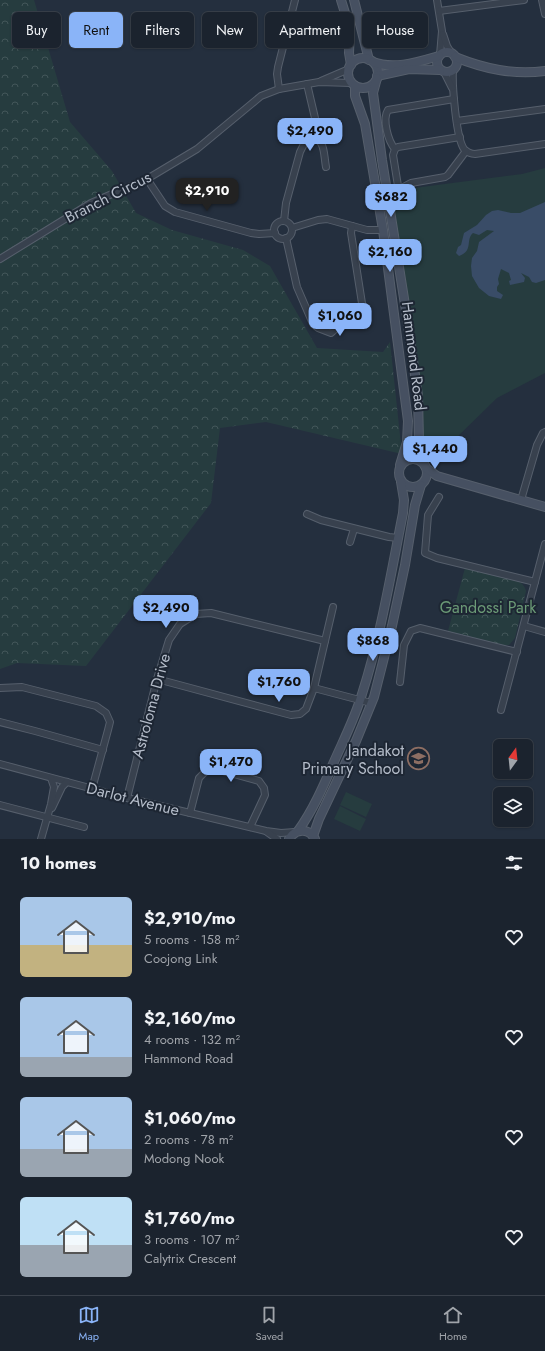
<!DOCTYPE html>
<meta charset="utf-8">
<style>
:root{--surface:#1b232e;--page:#282f3a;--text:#f1f3f6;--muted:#a0a4aa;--line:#39404a;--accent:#8ab4f8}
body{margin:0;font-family:Jost,sans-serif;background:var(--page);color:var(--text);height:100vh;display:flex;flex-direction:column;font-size:15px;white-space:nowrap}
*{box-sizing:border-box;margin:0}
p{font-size:13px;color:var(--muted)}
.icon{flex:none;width:22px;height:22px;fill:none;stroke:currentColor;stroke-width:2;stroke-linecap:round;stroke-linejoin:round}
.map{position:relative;height:839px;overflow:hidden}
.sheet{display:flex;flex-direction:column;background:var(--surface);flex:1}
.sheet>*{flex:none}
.hud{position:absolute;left:12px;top:12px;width:521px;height:36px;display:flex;gap:8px}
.needle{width:26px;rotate:15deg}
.tools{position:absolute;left:493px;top:739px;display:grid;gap:8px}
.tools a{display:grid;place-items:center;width:40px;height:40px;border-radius:6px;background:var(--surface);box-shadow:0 1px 3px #0004,0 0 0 1px var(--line);font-size:20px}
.price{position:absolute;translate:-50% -34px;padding:0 9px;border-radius:8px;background:var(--accent);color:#111;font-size:13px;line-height:26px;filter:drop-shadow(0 1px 2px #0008)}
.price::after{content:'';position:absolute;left:50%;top:24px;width:12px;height:9px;margin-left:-6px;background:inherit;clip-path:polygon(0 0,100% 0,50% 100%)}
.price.active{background:#222;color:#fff}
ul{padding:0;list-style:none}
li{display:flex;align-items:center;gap:12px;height:100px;padding:0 20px}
li span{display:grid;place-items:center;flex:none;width:112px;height:80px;border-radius:6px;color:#555}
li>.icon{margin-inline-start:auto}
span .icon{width:48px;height:48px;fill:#fffc;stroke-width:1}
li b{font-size:17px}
h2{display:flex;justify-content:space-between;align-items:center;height:48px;padding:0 20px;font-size:17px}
.chip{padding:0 14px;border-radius:6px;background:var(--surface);box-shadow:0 1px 3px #0004,0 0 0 1px var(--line);font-size:14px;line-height:36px}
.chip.active{background:var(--accent);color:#111}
.menu{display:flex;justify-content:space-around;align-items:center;height:56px;border-top:1px solid var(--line);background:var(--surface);font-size:11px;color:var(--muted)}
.menu a{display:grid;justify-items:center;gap:2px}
.menu .active{color:var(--accent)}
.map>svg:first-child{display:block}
</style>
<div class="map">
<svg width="545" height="839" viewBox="0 0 545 839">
<defs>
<pattern id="forest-crowns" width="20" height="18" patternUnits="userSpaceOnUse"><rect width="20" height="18" fill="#263c3f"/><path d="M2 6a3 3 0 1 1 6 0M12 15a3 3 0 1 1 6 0" fill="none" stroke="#435659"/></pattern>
</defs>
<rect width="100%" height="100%" fill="#242f3e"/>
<g fill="#263c3f">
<path d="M545,168v205l-48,25 -47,46 -29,5 -30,-258 131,-17z"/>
<path d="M346,792l26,12 -6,13 -26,-12z"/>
<path d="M340,806l26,13 -6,12 -26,-12z"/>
</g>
<g fill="url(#forest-crowns)">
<path d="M0,0h34l36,122 42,49 24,42 36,17 71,20 27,16 47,82 66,4 7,-10 12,112 -136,-32 -46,6 -9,75 -125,163 -69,-3 -17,6z"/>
<path d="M465,568l51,12c6,3 8,5 10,11l-11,47 -6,7h-6l-55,-14z"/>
</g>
<path fill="#394c67" d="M545,202v78l-9,3 -4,-1 -3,-5 -8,-4 4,5 -1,4 -14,3 -1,-4 2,-1 -2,-7 -8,-4 -3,10 1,5 -2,3v4l6,4 -2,4 -12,-3 -10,-8 -7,-12 -1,-10 1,-8 5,-7 2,-9 15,-11 -7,-1 -8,5 -6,-2c-8,7 1,18 -14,23l-3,-3 2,-6 3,-2 3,-12 13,-8 9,-10 6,-4 6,-1 13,3h9z"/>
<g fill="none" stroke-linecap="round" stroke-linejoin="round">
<defs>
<g id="street">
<path d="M437,0l5,31 -2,24"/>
<path d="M542,0l3,14"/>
<path d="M439,11l85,-11"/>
<path d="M443,34l4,12 5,8"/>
<path d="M285,41l10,3 30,-6"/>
<path d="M453,70c-1,14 3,68 11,79 3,3 6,5 11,5l70,-10"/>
<path d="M444,72l8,16"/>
<path d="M321,81l28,-12"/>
<path d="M279,89l-2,-15 1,-7 17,-67"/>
<path d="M457,121l88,-12"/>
<path d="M310,133c16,10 13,17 16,34"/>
<path d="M395,149c-7,-8 -13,-30 -7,-39l66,-11"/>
<path d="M147,179l18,27 10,6 76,21 8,1 16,-1"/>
<path d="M400,189l11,-6 34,-6 3,-2 18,-24"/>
<path d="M404,192l-6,-6 -5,-31 2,-6 3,-2 62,-10"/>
<path d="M284,221l2,-18 14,-51 13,-26 2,-8 -8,-34"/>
<circle cx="283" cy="230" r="9"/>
<path d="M292,228l26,-8 9,-1 40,11h16"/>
<path d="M286,238l11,49 16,37 5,4 13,5c13,-14 21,-5 32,-13l1,-4 -13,-83 1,-7"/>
<path d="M0,259l91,-56 56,-24 50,-30 64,-53 18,-7 40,-7 32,1"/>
<path d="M439,497l-11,18 -3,38 12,5 98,24"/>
<path d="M521,500l16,-55 6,-12 2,-1"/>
<path d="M307,514l14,6 68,17 9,1"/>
<path d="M350,542l4,-13"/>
<path d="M524,626l21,6"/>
<path d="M157,679l134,36 9,-1 6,-5 8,-21 19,-81"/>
<path d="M400,682l4,-37 7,-14 9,-3 97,24"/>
<path d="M0,688l22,-1 74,19 10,7 4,9 -2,8 -16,59"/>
<path d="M314,688l57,15"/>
<path d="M501,710l44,-166"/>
<path d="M0,722l35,9 68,19"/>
<path d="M0,764l127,34 139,33 15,2 14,-1"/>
<path d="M127,798l30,-119 12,-39 11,-16 16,-10 15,-1 114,28"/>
<path d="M0,805l84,22"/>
<path d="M52,808l10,-21 5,-5"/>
<path d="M190,813l9,-35 6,-6 7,-4 47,13 5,7 1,7 -15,32"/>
<path d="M267,832l10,7"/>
<path d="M41,839l10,-35 3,-17 -3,-9"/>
</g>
<g id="secondary">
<path d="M341,0l9,29 -1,24 2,12"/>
<path d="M354,0l15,60"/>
<circle cx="447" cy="62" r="10"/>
<path d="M455,57c30,12 58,18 90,14"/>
<circle cx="363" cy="73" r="15"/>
<path d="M373,62c21,8 45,0 66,-6"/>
<path d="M377,76l32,-7 31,1"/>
<path d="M377,78l-4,15 9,67 24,151 12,85 1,45 2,13 4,12"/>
<path d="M355,86v10l10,28 18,106 25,191 -1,21 -7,23"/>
<circle cx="413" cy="473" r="14"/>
<path d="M426,468l11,8 108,31"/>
<path d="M298,831c15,-21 25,-44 35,-67 10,-23 22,-46 29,-70 19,-59 29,-121 41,-181l1,-13 -3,-18"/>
<path d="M313,836l6,-17 37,-78 18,-44 18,-71 13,-61 10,-60 6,-20"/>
<path d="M289,839c7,-11 20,-11 26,0"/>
</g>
</defs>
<use href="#street" stroke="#565f6c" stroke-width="8"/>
<use href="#secondary" stroke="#565f6c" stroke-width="10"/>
<use href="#street" stroke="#38414e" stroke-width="6"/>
<use href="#secondary" stroke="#465061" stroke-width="8"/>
</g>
<defs>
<symbol id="school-ring" viewBox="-11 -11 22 22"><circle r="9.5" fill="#1d2633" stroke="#8d6e63" stroke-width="1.5"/><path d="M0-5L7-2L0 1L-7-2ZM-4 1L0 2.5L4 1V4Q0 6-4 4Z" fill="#8d6e63"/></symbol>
</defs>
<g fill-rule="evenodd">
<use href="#school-ring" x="406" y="746" width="25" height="25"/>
</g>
<g text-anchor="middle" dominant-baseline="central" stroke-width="4" stroke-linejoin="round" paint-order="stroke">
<g font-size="16" fill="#b4bcc9" stroke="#1d2633">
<text transform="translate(108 197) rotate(-27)">Branch Circus</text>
<text transform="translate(414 356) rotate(83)">Hammond Road</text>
<text transform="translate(151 706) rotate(-75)">Astroloma Drive</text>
<text transform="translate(133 799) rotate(14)">Darlot Avenue</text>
</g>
<g font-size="16" fill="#6b9a76" stroke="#1d2633">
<text x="488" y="607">Gandossi Park</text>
</g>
<g font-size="16" fill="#b4bcc9" stroke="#1d2633" text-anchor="end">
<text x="404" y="750">Jandakot<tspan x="404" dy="18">Primary School</tspan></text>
</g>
</g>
</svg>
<div class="tools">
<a><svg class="needle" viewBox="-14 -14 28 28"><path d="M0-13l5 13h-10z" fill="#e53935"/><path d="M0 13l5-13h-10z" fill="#a0a4aa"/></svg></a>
<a><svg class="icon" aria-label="layers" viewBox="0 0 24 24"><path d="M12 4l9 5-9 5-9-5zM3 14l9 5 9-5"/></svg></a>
</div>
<b class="price" style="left:310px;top:152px">$2,490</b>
<b class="price active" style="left:207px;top:212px">$2,910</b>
<b class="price" style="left:391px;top:218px">$682</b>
<b class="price" style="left:390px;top:273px">$2,160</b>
<b class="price" style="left:340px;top:337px">$1,060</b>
<b class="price" style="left:435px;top:470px">$1,440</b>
<b class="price" style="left:166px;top:629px">$2,490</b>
<b class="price" style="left:373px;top:662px">$868</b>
<b class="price" style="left:279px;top:703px">$1,760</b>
<b class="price" style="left:231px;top:783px">$1,470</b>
<div class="hud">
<a class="chip">Buy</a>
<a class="chip active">Rent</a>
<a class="chip">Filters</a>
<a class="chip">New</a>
<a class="chip">Apartment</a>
<a class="chip">House</a>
</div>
</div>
<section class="sheet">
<h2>10 homes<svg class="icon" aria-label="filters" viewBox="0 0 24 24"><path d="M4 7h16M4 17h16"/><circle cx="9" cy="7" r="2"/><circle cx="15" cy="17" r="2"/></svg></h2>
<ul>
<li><span style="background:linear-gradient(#a9c7e8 60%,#c2b280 0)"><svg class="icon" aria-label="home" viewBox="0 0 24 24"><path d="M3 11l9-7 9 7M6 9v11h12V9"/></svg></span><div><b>$2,910/mo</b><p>5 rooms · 158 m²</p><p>Coojong Link</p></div><svg class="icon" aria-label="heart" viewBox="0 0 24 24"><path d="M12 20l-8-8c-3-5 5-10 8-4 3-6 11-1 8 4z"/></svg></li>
<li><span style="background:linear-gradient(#a9c7e8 75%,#9aa5b1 0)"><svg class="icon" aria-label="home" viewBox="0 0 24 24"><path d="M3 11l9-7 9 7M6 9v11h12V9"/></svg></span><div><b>$2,160/mo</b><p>4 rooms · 132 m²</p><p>Hammond Road</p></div><svg class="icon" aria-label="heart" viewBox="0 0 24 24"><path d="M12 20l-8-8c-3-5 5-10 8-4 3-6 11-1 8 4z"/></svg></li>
<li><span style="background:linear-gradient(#a9c7e8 65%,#9aa5b1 0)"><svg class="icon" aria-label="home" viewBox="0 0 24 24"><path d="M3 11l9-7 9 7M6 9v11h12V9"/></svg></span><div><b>$1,060/mo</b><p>2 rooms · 78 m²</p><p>Modong Nook</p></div><svg class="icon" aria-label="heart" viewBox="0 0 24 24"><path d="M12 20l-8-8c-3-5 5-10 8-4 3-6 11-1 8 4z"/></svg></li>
<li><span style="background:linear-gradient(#bfe0f5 60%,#9aa5b1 0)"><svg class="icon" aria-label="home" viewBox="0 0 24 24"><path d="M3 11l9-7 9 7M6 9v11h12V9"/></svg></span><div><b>$1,760/mo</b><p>3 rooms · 107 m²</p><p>Calytrix Crescent</p></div><svg class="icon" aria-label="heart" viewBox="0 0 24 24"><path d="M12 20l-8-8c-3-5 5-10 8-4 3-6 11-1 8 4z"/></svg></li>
</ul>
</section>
<nav class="menu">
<a class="active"><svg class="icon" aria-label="map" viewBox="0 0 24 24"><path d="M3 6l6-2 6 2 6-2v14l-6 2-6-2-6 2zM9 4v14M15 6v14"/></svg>Map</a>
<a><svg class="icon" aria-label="saved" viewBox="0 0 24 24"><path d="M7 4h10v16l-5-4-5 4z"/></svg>Saved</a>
<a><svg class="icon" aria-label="home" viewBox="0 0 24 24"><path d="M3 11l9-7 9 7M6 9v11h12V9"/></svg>Home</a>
</nav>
